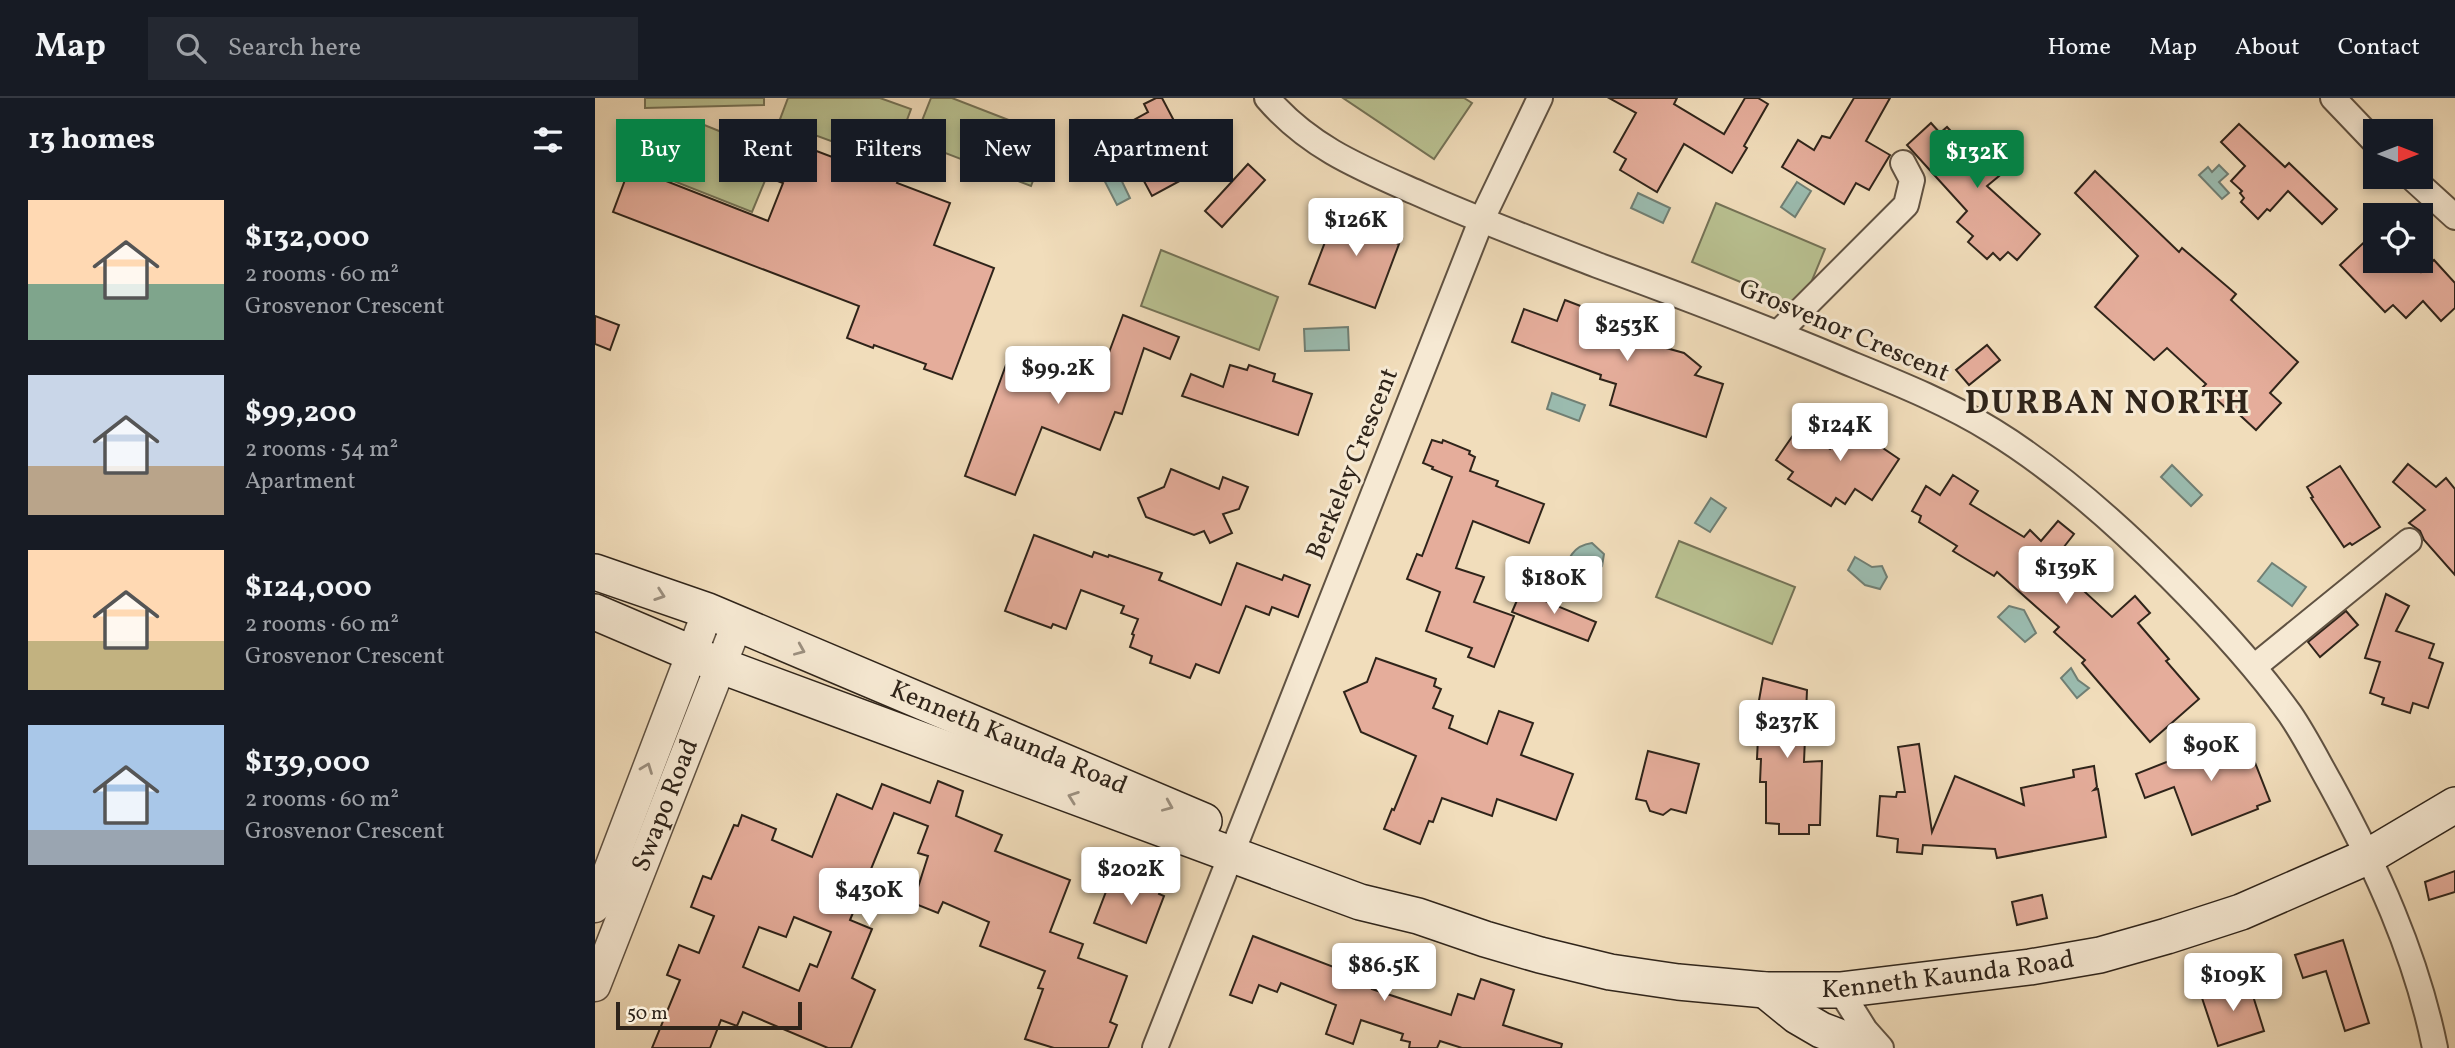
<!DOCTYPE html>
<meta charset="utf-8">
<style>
:root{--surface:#171b24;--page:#242831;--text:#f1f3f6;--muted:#9ea1a6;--line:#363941;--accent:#0b8043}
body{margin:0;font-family:Vollkorn,serif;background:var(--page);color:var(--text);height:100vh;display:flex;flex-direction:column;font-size:26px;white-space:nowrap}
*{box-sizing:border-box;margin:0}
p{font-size:23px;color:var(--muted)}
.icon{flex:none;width:38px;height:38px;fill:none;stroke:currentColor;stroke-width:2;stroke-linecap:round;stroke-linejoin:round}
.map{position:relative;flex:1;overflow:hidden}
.drawer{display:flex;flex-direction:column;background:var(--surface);width:595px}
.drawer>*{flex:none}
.hud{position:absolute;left:21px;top:21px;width:665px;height:63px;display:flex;gap:14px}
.needle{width:46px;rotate:90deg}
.controls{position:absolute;left:1768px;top:21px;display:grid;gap:14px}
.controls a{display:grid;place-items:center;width:70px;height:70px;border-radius:0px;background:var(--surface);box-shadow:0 4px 10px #0003;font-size:35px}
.scale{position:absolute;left:21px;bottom:18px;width:186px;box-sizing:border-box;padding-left:7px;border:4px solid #2f241a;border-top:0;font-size:19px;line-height:24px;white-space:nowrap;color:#2f241a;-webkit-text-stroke:5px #f6e9d3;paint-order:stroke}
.price{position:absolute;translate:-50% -60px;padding:0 16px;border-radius:7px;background:#fff;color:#222;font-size:23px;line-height:46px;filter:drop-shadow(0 2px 4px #0008)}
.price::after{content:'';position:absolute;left:50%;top:42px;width:21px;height:16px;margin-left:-10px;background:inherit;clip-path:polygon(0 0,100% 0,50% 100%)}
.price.current{background:var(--accent);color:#fff}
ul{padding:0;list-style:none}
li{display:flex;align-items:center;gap:21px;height:175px;padding:0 28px}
li span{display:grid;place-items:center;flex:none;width:196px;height:140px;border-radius:0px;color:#555}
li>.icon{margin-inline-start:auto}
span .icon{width:84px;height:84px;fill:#fffc;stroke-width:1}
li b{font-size:30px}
h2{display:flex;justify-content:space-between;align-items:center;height:84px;padding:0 28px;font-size:30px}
.chip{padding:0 24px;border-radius:0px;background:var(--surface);box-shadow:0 4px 10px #0003;font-size:24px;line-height:63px}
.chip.current{background:var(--accent);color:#fff}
header{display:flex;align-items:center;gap:42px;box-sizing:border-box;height:98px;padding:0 35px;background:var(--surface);border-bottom:2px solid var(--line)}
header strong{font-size:33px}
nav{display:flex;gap:38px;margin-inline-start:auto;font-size:24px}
.search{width:490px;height:63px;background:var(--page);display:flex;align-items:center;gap:18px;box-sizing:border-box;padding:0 24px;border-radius:0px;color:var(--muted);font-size:26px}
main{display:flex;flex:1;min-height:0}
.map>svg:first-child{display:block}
</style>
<header>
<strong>Map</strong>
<div class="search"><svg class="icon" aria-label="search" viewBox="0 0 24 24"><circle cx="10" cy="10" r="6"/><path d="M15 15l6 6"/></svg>Search here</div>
<nav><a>Home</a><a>Map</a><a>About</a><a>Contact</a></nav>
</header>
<main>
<section class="drawer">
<h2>13 homes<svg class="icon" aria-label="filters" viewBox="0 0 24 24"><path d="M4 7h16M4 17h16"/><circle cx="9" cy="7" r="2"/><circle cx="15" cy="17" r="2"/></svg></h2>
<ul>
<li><span style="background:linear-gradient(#ffd9b3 60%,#7fa58c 0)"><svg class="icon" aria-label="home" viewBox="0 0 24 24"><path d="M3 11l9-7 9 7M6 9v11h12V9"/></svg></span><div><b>$132,000</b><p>2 rooms · 60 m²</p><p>Grosvenor Crescent</p></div></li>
<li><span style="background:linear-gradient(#c9d6e8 65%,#b9a48a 0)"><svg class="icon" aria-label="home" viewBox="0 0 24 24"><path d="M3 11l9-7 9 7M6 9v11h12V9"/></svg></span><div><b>$99,200</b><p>2 rooms · 54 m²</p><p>Apartment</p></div></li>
<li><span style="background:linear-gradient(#ffd9b3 65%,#c2b280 0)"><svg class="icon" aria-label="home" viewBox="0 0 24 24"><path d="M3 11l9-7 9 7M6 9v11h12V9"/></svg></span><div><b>$124,000</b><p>2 rooms · 60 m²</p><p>Grosvenor Crescent</p></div></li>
<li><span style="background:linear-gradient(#a9c7e8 75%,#9aa5b1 0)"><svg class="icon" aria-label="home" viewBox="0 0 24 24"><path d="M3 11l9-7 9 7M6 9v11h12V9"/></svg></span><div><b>$139,000</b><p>2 rooms · 60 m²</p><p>Grosvenor Crescent</p></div></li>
</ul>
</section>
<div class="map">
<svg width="1860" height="950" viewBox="0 0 1860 950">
<rect width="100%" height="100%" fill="#f1ddbb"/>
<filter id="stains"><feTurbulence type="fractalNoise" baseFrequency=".00286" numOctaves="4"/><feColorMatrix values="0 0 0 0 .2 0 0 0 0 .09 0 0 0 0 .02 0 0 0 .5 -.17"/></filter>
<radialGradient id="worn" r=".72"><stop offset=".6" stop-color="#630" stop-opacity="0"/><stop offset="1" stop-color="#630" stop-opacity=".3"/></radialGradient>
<g fill="#b9c191" stroke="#747256" stroke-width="2">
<path d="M50,0h119v7l-119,3z"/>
<path d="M193,0h92l31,11 -20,54 -112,-41z"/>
<path d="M336,0h21l98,38 -19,50 -117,-45z"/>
<path d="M748,0h121l8,5 -38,56z"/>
<path d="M50,22h47l84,34 -24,58 -124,-49z"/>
<path d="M1121,105l109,46 -24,58 -109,-45z"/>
<path d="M566,152l117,47 -19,53 -118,-44z"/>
<path d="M1084,443l116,46 -23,57 -116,-47z"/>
</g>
<g fill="#9bbcb0" stroke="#707f74" stroke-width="2">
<path d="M1624,67l9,9 -9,8 10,11 -7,6 -23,-24 9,-8 4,5z"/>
<path d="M521,71l14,29 -13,7 -15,-29z"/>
<path d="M1202,84l14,9 -16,26 -14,-10z"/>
<path d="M1043,95l32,15 -7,15 -32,-15z"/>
<path d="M753,229l1,23 -44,1 -1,-22z"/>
<path d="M957,295l33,12 -6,16 -32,-12z"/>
<path d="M1577,367l30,30 -11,11 -30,-29z"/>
<path d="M1116,400l15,10 -16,24 -15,-9z"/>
<path d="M997,445l12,11 -2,12 -22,26 -20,-8c7,-20 9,-38 32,-41z"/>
<path d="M1260,459l17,10 10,-1 5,11 -7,12 -15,-4 -17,-15z"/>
<path d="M1677,465l34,24 -14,19 -34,-25z"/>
<path d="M1414,508l15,4 12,23 -11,9 -27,-25z"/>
<path d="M1476,570l7,12 11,8 -12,10 -16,-20z"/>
</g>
<g fill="#e5ad9b" stroke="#2f241a" stroke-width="2" fill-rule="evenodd">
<path d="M561,0h6l38,72 -48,26 -21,-39 -4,4 -15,-29 36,-20 -4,-8z"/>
<path d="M1014,0h68l-3,6 50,30 21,-36h13l10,6 -24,42 3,2 -15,25 -48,-29 -27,48 -37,-22 6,-11 -12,-7 22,-39z"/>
<path d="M1259,0h36l-24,43 24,14 -21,35 -13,-7 -12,21 -62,-37 16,-27 16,10 8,-14 8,2z"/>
<path d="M1336,25l9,10 7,-6 13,14 8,-7 21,22 19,-16 14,17 -35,29 53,48 -23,26 -9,-8 -8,8 -7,-7 -6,6 -19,-17 5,-6 -16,-14 10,-11 -60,-66z"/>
<path d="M1644,26l46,43 4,-4 48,46 -15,15 -34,-33 -18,20 -3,-2 -9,10 -17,-17 3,-4 -4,-5 2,-2 -11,-10 14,-15 -24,-24z"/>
<path d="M195,43l58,22 2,-5 49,20 -2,5 53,20 -16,42 60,23 -42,111 -28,-10 2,-5 -52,-19 -1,3 -26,-10 12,-32 -246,-94 15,-40 3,1 2,-5 135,53 15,-38 -11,-4 13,-33 3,1z"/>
<path d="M653,66l17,16 -43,47 -17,-16z"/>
<path d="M1500,73l84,81 3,-4 54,46 -5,6 67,62 -28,31 11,10 -25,27 -26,-24 -3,3 -24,-22 3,-3 -39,-36 -13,12 -59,-53 43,-51 -63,-63z"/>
<path d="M772,104l24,10 -10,26 18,6 -24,64 -66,-24 26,-68 24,9z"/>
<path d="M1780,134v29h36l10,11 13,-12 21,23v25l-14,13 -18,-20 -17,17 -13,-13 -8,7 -45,-47z"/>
<path d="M970,202l62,24 22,-12 19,5 -9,29 25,7 17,14 -6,8 28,9 -17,53 -96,-32 6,-21 -16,-5 1,-4 -89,-33 12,-33 33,12z"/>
<path d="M528,217l56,22 -9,22 -26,-11 -22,66 -7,-2 -15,38 -58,-23 -27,68 -50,-19 41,-111 6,2 5,-11 39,14 -4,13 43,7z"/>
<path d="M0,218l24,9 -9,25 -15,-6z"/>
<path d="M1392,247l13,15 -31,25 -13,-15z"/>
<path d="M635,267l17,5 2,-5 26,9 -2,7 39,13 -14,41 -116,-39 9,-22 32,13z"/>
<path d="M1267,314l22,19 -10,11 25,17 -27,41 -17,-11 -10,15 -9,-6 -5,8 -43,-27 5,-7 -17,-12 22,-32 32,21z"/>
<path d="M837,342l10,3 1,-3 27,11 -1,3 6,3 -5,14 28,10 -2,5 48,18 -15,39 -56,-22 -17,47 28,9 -10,25 40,14 -20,51 -26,-10 4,-9 -46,-17 14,-39 -33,-13 10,-25 5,2 30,-79 -20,-8 1,-2 -10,-4z"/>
<path d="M1813,366l28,23 10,-9 9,11v86l-31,-35 -4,-9 -11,-8 16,-13 -32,-28z"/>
<path d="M1745,368l40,61 -28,18 -2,-2 -6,4 -33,-49 2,-1 -6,-10z"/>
<path d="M576,371l48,20 4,-12 25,10 -9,22 -16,5 9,19 -22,10 -6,-12 -10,4 -48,-18 -8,-19 26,-11z"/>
<path d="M1358,377l25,16 -8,13 54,33 6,-7 11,11 17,-20 16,13 -14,18 22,19 -9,10 39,36 23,-21 15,17 -12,10 31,36 -3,2 33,38 -49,43 -68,-79 3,-3 -31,-28 5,-5 -62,-55 -3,4 -41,-25 4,-5 -38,-24 2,-6 -9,-5 14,-25 14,9z"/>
<path d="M439,437l58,22 2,-5 14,5 1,-2 53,18 -3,7 62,25 16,-42 45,17 2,-5 26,10 -12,32 -26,-10 -3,8 -23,-9 -27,67 -23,-9 -6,14 -40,-15 2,-7 -22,-9 4,-12 -2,-1 6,-15 -17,-6 3,-7 -43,-16 -15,39 -13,-5 -2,4 -46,-17z"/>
<path d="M926,493l75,31 -8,19 -76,-29z"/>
<path d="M1791,496l23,12 -13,25 38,13 -5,14 14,5 -15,45 -15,-5 -3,10 -28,-9 2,-6 -14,-5 10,-31 -15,-4z"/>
<path d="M1751,513l12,14 -38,32 -12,-15z"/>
<path d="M781,560l60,21 -2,7 7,3 -8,19 20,8 -4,12 38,16 12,-33 34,12 -12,32 52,19 -17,46 -59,-21 -5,17 -50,-18 -9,24 -4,-1 -9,23 -36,-15 8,-20 2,1 22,-54 -55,-24 -17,-40 23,-10z"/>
<path d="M1168,580l44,12 -3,72 18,-1 -2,64h-11v9h-30v-10l-13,-1v-41h-6l1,-23h-4l2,-42h-3z"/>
<path d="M1648,634l27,69 -13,5 1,3 -66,26 -18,-48 -29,11 -9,-24z"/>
<path d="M1324,646l13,88 23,-56 69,29 -3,-17 53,-11 -1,-7 21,-4 3,21 -3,3 4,-1 8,48 -109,21 -2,-9 -72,-4 -1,9 -25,-2 1,-13 -21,-3 3,-40 16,1 1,-5h8l-7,-45z"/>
<path d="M1053,653l51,13 -13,49 -15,-4 -8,6 -13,-4 -4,-10 -10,-2z"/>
<path d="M343,683l25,10 -7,25 46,19 -7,16 75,29 -20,52 33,12 -5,14 49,18 -17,46 7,3 -9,23h-54l-29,-9 18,-50 -5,-1 7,-17 -65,-25 9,-24 -46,-20 -5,11 -25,-10 15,-47 -10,-3 10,-27 -34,-13 -44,107 22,9 -20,49 23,12 -24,58h-23l-85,-36 -6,14 -16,-6 -11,28h-58l28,-68 -13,-5 12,-30 20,8 15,-37 -23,-9 12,-31 8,3 23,-54 4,1 4,-11 34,14 -4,11 40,17 25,-63 35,15 10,-25 48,19zM199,819l37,15 -14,35 -7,-3 -11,27 -56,-24 16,-40 27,10z"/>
<path d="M1860,773v21l-26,8 -4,-18z"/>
<path d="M536,777l9,3 8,-3 6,9 8,3 -3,7 5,2 -18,47 -52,-20 18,-47 16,6z"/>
<path d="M1447,797l5,23 -30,7 -5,-23z"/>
<path d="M658,838l83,32 1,-4 39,14 -4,11 79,26 7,-21 16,5 7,-20 33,11 -11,35 59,19 -1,4h-99l-22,-7 -3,7h-28l1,-6 -9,-2 2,-6 -42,-14 -8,24 -27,-10 10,-29 -55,-22 -4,9 -18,-7 -7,18 -22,-8z"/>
<path d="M1748,842l26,83 -24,8 -19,-60 -23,7 -8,-23z"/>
<path d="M1653,882l16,51 -46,15 -17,-51z"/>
</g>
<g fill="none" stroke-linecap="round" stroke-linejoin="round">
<defs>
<g id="minor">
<path d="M672,0c43,50 94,70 153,96 58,26 118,48 177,71 85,31 169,63 252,98 49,20 99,40 144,68 65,40 123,92 177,146 43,43 85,88 120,137 15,22 27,46 40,69 46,84 86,171 105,265"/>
<path d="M1738,0l42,44"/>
<path d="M1816,79l44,40"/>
<path d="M1183,235l128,-128 6,-25 -9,-17"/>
<path d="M1659,569l155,-126"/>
<path d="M1245,892l25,40 16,18"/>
<path d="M560,950l326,-827 59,-123"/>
</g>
<g id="tertiary">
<path d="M0,809l113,-296"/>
<path id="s1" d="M0,888l142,-362"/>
</g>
<g id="secondary">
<path id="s2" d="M0,474l113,39 496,210"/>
<path id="s3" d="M0,514l124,53 641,237 58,14 67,23 55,16 70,17 68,10 87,8h75l190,-23 70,-12 67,-19 74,-24 128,-56 86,-51"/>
<path d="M1170,892l32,26 24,14 47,18"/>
</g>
</defs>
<use href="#minor" stroke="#605242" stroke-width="28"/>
<use href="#tertiary" stroke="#605242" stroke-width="33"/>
<use href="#secondary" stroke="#2f241a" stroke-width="38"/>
<use href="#minor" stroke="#f6e9d3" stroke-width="24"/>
<use href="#tertiary" stroke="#f6e9d3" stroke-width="30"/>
<use href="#secondary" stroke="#f6e9d3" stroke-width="35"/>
</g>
<defs><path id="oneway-chevron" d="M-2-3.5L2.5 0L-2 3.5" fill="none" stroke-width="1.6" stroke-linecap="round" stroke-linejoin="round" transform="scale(1.75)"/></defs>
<g stroke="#9c9080">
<use href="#oneway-chevron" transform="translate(65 497) rotate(19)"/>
<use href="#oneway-chevron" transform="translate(205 552) rotate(23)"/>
<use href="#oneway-chevron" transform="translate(52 670) rotate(-69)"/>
<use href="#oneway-chevron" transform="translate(478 699) rotate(-160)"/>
<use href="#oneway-chevron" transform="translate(573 708) rotate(23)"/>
</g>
<g text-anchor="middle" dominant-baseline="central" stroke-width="6" stroke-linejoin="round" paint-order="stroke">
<g font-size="26" fill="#2f241a" stroke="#f6e9d3">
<text transform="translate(1249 233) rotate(23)">Grosvenor Crescent</text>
<text transform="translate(758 366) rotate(-68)">Berkeley Crescent</text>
<text stroke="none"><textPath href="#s2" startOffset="446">Kenneth Kaunda Road</textPath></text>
<text stroke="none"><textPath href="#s1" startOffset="194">Swapo Road</textPath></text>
<text stroke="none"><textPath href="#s3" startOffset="1418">Kenneth Kaunda Road</textPath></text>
</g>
<g font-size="33" font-weight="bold" letter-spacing="2" fill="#2f241a" stroke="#f6e9d3">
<text x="1513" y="307">DURBAN NORTH</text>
</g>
</g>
<rect width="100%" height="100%" filter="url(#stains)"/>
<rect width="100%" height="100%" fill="url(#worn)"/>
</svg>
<div class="controls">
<a><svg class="needle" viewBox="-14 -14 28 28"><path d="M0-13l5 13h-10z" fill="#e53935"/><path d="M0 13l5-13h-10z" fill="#9ea1a6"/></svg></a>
<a><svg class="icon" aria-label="locate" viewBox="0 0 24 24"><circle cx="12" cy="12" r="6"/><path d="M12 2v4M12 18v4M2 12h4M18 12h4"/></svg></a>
</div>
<div class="scale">50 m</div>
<b class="price current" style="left:1382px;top:92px">$132K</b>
<b class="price" style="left:761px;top:160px">$126K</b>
<b class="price" style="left:1032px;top:265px">$253K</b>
<b class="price" style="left:463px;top:308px">$99.2K</b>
<b class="price" style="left:1245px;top:365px">$124K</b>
<b class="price" style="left:1471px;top:508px">$139K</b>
<b class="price" style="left:959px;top:518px">$180K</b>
<b class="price" style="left:1192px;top:662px">$237K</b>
<b class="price" style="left:1616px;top:685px">$90K</b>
<b class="price" style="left:536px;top:809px">$202K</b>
<b class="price" style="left:274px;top:830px">$430K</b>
<b class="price" style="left:789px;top:905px">$86.5K</b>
<b class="price" style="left:1638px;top:915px">$109K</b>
<div class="hud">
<a class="chip current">Buy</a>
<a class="chip">Rent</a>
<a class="chip">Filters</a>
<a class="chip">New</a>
<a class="chip">Apartment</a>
</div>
</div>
</main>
